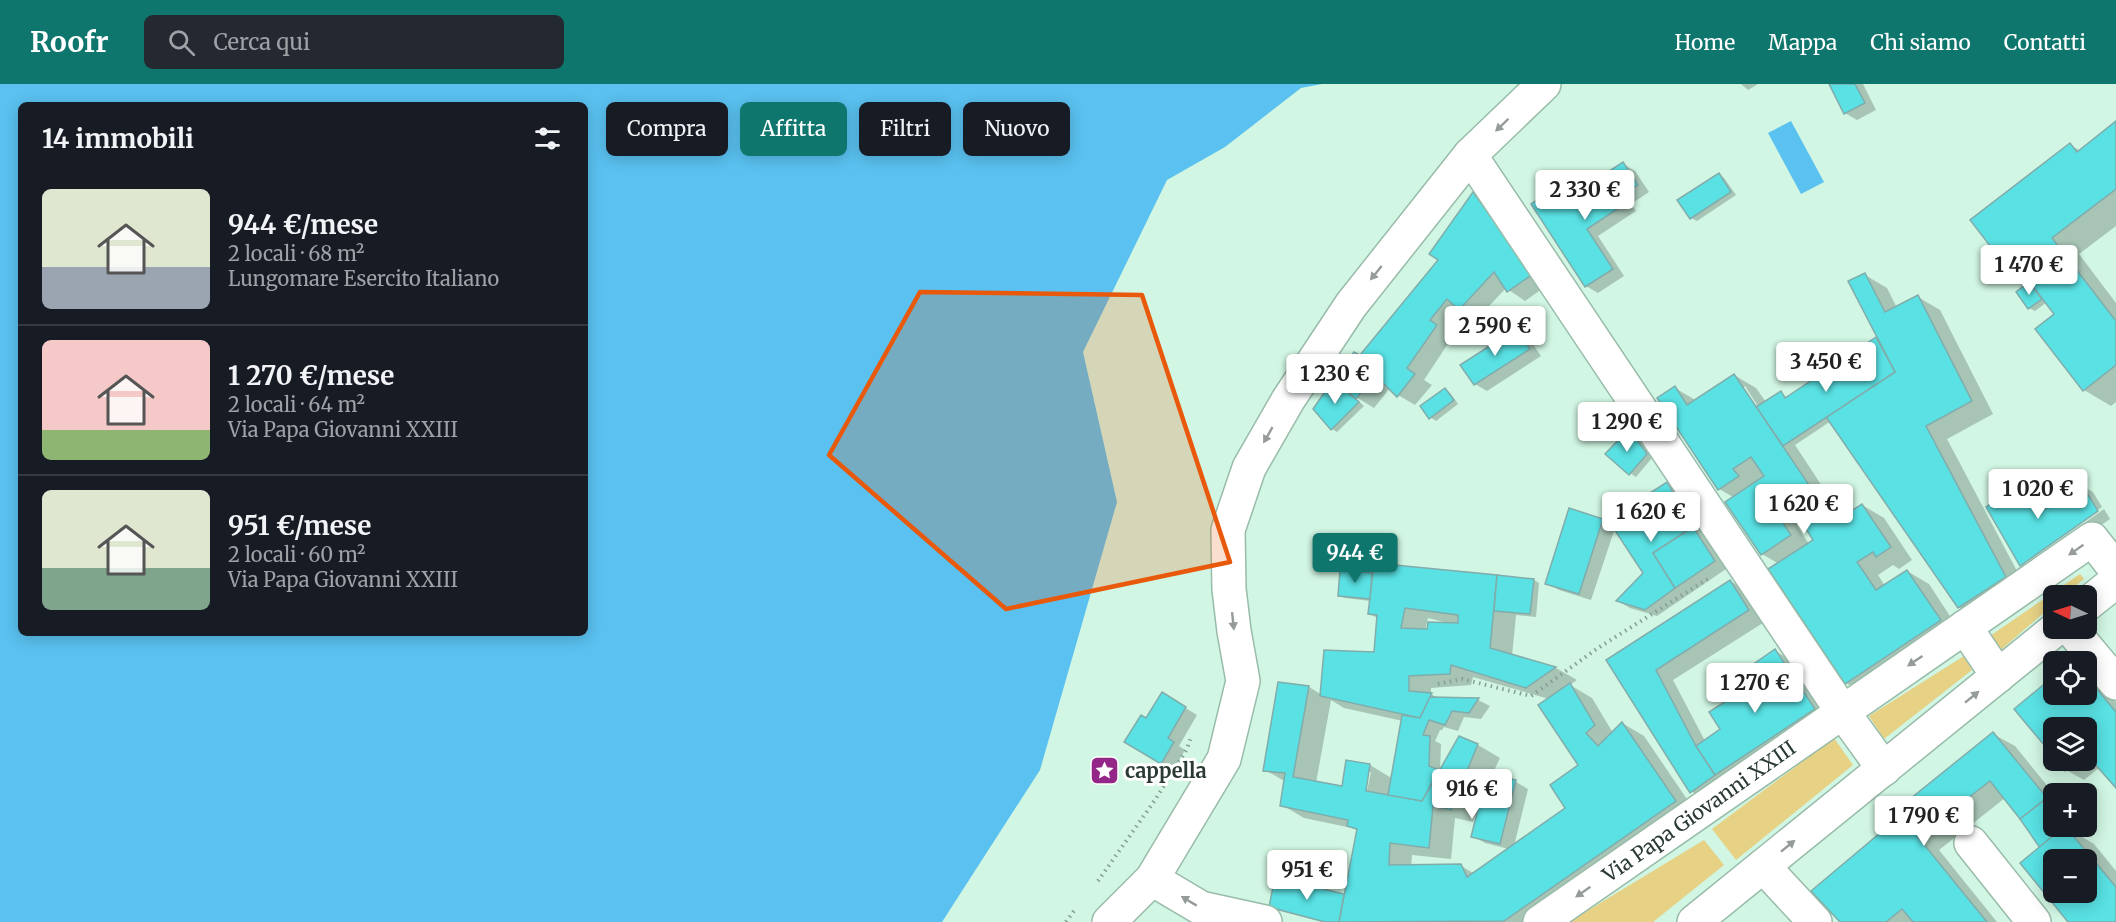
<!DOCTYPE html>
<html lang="it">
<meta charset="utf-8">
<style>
:root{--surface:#171b24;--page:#242831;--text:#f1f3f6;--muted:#9ea1a6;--line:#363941;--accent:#0f766e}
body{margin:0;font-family:Merriweather,serif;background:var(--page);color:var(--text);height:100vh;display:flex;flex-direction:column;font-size:22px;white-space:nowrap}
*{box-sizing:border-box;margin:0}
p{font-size:20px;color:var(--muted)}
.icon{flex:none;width:33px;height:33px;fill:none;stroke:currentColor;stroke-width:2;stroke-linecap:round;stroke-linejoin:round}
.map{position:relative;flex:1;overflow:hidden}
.sheet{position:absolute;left:18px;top:18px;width:570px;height:534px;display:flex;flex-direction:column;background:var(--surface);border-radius:9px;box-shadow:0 3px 15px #0003}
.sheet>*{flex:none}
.banner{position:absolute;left:606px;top:18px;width:570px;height:54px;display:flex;gap:12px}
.needle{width:39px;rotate:274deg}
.controls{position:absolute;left:2043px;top:501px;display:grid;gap:12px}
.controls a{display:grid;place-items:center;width:54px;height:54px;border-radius:9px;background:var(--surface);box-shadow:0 3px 15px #0003;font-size:30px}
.price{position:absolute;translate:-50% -51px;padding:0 14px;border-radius:6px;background:#fff;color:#222;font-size:20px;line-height:39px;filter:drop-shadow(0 2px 3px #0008)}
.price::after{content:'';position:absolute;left:50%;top:36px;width:18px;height:14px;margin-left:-9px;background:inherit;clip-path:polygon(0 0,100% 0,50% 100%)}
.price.on{background:var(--accent);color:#fff}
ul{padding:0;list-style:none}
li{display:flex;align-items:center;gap:18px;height:150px;padding:0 24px}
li+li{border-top:2px solid var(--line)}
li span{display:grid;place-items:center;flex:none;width:168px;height:120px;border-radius:9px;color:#555}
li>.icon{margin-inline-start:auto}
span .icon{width:72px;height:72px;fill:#fffc;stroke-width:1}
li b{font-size:26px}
h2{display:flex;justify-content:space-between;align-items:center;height:72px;padding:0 24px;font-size:26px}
.tag{padding:0 21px;border-radius:9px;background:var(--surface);box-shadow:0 3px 15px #0003;font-size:21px;line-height:54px}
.tag.on{background:var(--accent);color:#fff}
header{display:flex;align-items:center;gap:36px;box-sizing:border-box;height:84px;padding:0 30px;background:var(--accent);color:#fff}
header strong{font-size:28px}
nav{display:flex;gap:33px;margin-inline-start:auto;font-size:21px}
.search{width:420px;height:54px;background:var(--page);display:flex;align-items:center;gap:15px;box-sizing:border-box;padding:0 21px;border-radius:9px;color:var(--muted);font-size:22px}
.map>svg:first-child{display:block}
</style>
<header>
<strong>Roofr</strong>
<div class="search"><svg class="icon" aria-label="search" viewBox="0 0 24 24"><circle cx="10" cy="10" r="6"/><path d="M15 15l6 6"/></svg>Cerca qui</div>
<nav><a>Home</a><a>Mappa</a><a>Chi siamo</a><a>Contatti</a></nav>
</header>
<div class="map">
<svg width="2116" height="838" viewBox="0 0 2116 838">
<rect width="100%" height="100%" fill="#d1f6e3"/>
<g fill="#e6d184">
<path d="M2080,490l4,5 -20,16 -10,1 -1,9 -57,49 -12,-14z"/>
<path d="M1964,572l8,14 -88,69 -15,-23z"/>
<path d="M1834,654l19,27 -117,95 -24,-31z"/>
<path d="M1704,756l20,25 -71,57h-84z"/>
</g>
<g fill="#5ac1f0" fill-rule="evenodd">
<path d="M0,0h1322l-21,4 -76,59 -58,33 -84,172 34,150 -77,268 -98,152h-942zM21,21h564v528h-564z"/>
<path d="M1791,37l33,61 -23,12 -33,-61z"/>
</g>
<g fill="#0003" fill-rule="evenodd">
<path d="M1741,0h17l-10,6z"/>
<path d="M1831,0h32l13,26 -19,10 -12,-7z"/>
<path d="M2116,39v103l-37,28 37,49v99l-5,4 -27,-16 -28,-75 -9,-13 -12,9 -6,-3v-25l-14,-8 55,-130 11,6z"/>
<path d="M1623,80l12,7 14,21 -18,12 5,7 -38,25 26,40 -26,17 -12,-7 -36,-92 13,9z"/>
<path d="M1719,90l5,4 12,17 -39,26 -6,-3z"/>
<path d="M1473,110l17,10 59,80 -24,17 -19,-13 -29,31 -14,-9 -17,21 7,5 -29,44 8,5 -17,20 -17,-10 -8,-7 -16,20 -18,-11 -1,1 9,8 -27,26 -5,-3 -18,-20 20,-28 26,-25 80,-96z"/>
<path d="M1865,191l22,13 10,20 21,-11 22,13 53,104 -46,25 80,151 -46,29 -22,-12 -128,-186 -36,24 48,73 19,-13 22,13 28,42 -13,9 -6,-4 -15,10 7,11 22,-15 22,13 32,49 -93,62 -22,-12 -67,-119 -17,-10 -27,-56 -16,-9 -44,-101 22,13 37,-26 22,13 10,14 15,-9 7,5 88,-59 5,2zM1745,302l14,22h-3l-14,-20zM1809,431l4,6 2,19 -6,4 -13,-20z"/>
<path d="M1516,246l12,7 13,19 -54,35 -12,-7z"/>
<path d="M1445,305l5,4 8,11 -22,17 -6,-4z"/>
<path d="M1630,347l5,3 17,24 -16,19 -6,-4z"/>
<path d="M1667,400l12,7 47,78 -69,47 -27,-8 -12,-7 27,-28 -30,-45 -24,72 -32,-10 -12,-7 23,-73 33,10 13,8z"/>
<path d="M2023,400l12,7 11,19 35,-25 12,7 9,15 -77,54v4l79,-56 6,10 -77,53 -12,-7z"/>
<path d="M1375,481l159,15 5,3 -3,34 -20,-2 -4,41 44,12 21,12 -7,5 22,13 21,35 9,-10 22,13 53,78 -155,108h-219l-47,-12 -5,-3 74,-11 14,-65 -7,-3 -48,-10 -22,-13 4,-23 -21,-12 15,-87 29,4 13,8 53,-41 3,-36 -9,-4 2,-13 -26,-3 -6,-3 2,-24 33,5zM1428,534l16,4v2l-19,6zM1473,593l76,22 31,67 -13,42 -53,38 14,-57 -12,-7 -24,-7 8,-17 -22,-13 -19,-7 -19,33 1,-27 -6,-3 5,-11h2l2,-3 14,4 6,-14 17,2 9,-13 -12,-6 -39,-1 -8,-5v-6l40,-3zM1331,616l13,8 59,13 -10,58 -23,-14 -27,23 -27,-5zM1367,688h4l-4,19h-3zM1478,725l2,1 -7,26 12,7 24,6 -34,25 -14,-8 -50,1 1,-12 39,4 4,-41 18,4z"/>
<path d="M1730,497l18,10 18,30 -93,59 32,61 17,-11 43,-53 10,-26 18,10 39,59 -124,82 -17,-11 -83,-131z"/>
<path d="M2086,585l5,3 25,30v83l-16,-18 -16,13 -18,-10 -8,-10h28v-32l-32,-34h32z"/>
<path d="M1162,610l35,21 -18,31 6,4 -12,20 -47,-28 20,-22z"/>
<path d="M1993,650l22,12 39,48v32h15l3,5 22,13 22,27v51h-46l-47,-58 19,-17 -37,-49 -66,52 58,72h-155l53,-100zM2054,776h32v32h-32z"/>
</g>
<g fill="#59e1e3" stroke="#81acac" stroke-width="1.5" fill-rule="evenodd">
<path d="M1829,0h26l10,19 -21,11z"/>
<path d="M2116,37v68l-64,49 64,83v44l-33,26 -48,-62 19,-15 -33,-43 -7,6 -44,-57 100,-77 7,9z"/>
<path d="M1623,78l15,23 -18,11 5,8 -38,25 26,40 -28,18 -54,-83 18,-12 8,13z"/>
<path d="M1719,89l12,19 -41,27 -13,-19z"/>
<path d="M1473,108l60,82 -26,18 -13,-20 -35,38 -12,-11 -17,21 7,5 -30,43 8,6 -18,23 -22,-22 -19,24 -23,-19 21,-28 6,3 78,-95 -9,-6z"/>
<path d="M1865,189l20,39 33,-17 54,106 -46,25 80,151 -48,31 -132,-191 69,-45 -47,-91z"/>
<path d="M2029,198l13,17 -14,10 -12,-17z"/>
<path d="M1516,245l14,20 -56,36 -14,-20z"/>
<path d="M1876,253l19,35 -112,74 -27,-39 25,-16 4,7z"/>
<path d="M1734,290l100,148 28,-18 29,43 -15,10 -3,-5 -16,10 19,28 31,-20 34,50 -96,64 -77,-115 45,-29 -9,-14 7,-5 -16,-24 -20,14 16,24 -30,20 -36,-53 39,-26 -13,-19 -18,12 6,7 -21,14 -61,-92 18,-12 12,19z"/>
<path d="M1333,296l26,22 -28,28 -18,-21z"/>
<path d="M1445,304l9,12 -25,19 -9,-13z"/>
<path d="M1629,345l18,25 -18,21 -24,-21z"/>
<path d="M1667,398l26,45 -40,26 22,35 -30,22 -29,-9 27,-28 -29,-44 11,-20z"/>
<path d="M2023,398l17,30 41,-29 17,28 -78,55 -34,-59z"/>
<path d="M1569,424l34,11 -24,75 -34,-10z"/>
<path d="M1693,443l22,34 -40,27 -22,-35z"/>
<path d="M1374,479l123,12 -7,73 66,19 -30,21 -75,-23 -1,9 -41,2v15l23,2 -12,25 -100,-22 4,-46 50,2 3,-37 -9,-1zM1405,524l53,7v8l-30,-1 -1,7 -26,-1z"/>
<path d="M1340,486l32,3 -2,26 -32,-3z"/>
<path d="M1497,491l37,4 -4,35 -36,-3z"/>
<path d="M1730,496l19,30 -93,60 40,76 19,29 -25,18 -84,-133z"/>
<path d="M1775,565l40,60 -100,66 -19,-29 24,-17 -11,-17 54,-35 -8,-14z"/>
<path d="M2054,592v18h32v-18l30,36v76l-30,-34v-26h-32v29l-40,-48z"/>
<path d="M1278,598l31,4 -16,91 49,9 4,-26 24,4 -4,27 56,10 37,-65 19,8 -27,66 -18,-4 -4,42 -39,-5 -1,22 72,-1 6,13 98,-69 -15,-23 28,-20 -40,-60 32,-22 25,42 -9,8 12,13 24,-24 54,79 -172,120 -165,1 18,-93 -10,-3 1,-6 -68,-14 5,-33 -22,-2z"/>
<path d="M1162,608l24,15 -18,31 6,4 -13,22 -37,-22 17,-27 5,3z"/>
<path d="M1430,613l49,1 -10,15 -17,-2 -7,14 -16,-5 -6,15 7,1 -1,30 10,4 -17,31 -34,-6 14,-80 18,3z"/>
<path d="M1993,648l54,66 -27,21 -30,-38 -72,56 69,85h-74l-11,-13 -16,13h-46l-29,-31 82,-69 -4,-6z"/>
<path d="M2056,676h23l-14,11z"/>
<path d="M1487,689l29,7 -16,64 -29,-7z"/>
<path d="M2047,714l7,10v18h11l-25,22 -20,-29z"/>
<path d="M2065,742l51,61v35h-48l-48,-59zM2054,776h32v32h-32z"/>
<path d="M1275,793l69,17 -5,28h-14l-56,-15z"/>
</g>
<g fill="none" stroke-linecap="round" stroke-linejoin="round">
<defs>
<g id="street">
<path d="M1470,71l372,556 42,58"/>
<path d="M2086,521l30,-24"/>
<path d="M1965,543l33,49"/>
<path d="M2070,544l46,55"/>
<path d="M1971,759l63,79"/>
<path d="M1763,782l52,56"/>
<path d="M1152,795l49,29 64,14"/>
<path d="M1109,838l43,-43 72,-120 19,-78 -9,-50 -5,-42 -1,-59 21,-62 39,-68 63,-95 119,-150 74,-71"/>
<path d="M1540,838l552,-383 24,31"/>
<path d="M1694,838l363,-294"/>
</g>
</defs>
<use href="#street" stroke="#98bca9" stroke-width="36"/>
<g stroke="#85a092" stroke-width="4" stroke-dasharray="1.5 4.5" stroke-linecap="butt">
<path d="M1438,600l24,-5 69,17 67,-48 113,-71"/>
<path d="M1098,797l57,-81 32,-51 4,-12"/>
<path d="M1066,838l10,-14"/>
</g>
<use href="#street" stroke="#fff" stroke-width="33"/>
</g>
<defs><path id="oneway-solid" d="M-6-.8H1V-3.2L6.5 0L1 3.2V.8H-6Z" transform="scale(1.5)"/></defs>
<g fill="#959c98">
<use href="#oneway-solid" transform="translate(1502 41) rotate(136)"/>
<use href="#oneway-solid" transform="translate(1376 189) rotate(129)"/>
<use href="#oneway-solid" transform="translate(1268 351) rotate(120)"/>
<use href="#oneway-solid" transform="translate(2076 466) rotate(145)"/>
<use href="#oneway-solid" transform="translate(1233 537) rotate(84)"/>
<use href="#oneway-solid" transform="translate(1915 577) rotate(146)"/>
<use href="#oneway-solid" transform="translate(1972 613) rotate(-39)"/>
<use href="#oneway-solid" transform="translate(1788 762) rotate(-39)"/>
<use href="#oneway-solid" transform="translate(1583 808) rotate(145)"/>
<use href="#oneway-solid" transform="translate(1189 817) rotate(-149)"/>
</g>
<path fill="#e8590c" fill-opacity="0.2" stroke="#e8590c" stroke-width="4.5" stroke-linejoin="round" d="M920,208l222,3 88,267 -224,47 -177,-154z"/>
<defs>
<symbol id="sight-square" viewBox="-11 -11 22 22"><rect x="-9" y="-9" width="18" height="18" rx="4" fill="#942687" stroke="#fff"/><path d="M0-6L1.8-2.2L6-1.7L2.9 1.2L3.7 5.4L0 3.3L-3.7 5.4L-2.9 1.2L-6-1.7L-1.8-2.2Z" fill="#fff"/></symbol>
</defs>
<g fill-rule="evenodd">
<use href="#sight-square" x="1088" y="670" width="33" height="33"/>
</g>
<g text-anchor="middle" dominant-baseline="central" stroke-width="6" stroke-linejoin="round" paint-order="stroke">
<g font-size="20" font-weight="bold" fill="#2b3a32" stroke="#fff" text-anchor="start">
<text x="1125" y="686">cappella</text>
</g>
<g font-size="20" fill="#2b3a32" stroke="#fff">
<text transform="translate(1699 727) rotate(-35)">Via Papa Giovanni XXIII</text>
</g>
</g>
</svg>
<div class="controls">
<a><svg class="needle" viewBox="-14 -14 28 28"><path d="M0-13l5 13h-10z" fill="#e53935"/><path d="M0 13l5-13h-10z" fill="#9ea1a6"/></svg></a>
<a><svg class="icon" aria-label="locate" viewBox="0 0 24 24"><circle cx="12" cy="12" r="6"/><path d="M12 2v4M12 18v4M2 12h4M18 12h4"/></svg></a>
<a><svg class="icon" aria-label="layers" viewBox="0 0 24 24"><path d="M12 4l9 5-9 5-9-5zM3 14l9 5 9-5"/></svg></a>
<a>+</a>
<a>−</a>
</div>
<b class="price" style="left:1585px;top:137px">2 330 €</b>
<b class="price" style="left:2029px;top:212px">1 470 €</b>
<b class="price" style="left:1495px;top:273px">2 590 €</b>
<b class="price" style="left:1826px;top:309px">3 450 €</b>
<b class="price" style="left:1335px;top:321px">1 230 €</b>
<b class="price" style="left:1627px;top:369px">1 290 €</b>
<b class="price" style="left:2038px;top:436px">1 020 €</b>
<b class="price" style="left:1804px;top:451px">1 620 €</b>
<b class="price" style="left:1651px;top:459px">1 620 €</b>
<b class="price on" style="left:1355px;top:500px">944 €</b>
<b class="price" style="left:1755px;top:630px">1 270 €</b>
<b class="price" style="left:1472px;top:736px">916 €</b>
<b class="price" style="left:1924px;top:763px">1 790 €</b>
<b class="price" style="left:1307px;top:817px">951 €</b>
<div class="banner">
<a class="tag">Compra</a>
<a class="tag on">Affitta</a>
<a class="tag">Filtri</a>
<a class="tag">Nuovo</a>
</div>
<section class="sheet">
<h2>14 immobili<svg class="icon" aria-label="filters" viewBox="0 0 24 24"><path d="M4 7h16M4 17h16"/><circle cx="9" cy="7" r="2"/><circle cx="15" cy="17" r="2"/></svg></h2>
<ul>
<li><span style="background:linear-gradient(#dfe7d0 65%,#9aa5b1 0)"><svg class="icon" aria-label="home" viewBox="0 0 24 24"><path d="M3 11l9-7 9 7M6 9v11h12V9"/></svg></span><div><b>944 €/mese</b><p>2 locali · 68 m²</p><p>Lungomare Esercito Italiano</p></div></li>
<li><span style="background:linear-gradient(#f6c9c9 75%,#8fb573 0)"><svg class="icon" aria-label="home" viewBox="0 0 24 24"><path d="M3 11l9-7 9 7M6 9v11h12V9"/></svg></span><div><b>1 270 €/mese</b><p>2 locali · 64 m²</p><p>Via Papa Giovanni XXIII</p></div></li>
<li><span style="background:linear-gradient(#dfe7d0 65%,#7fa58c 0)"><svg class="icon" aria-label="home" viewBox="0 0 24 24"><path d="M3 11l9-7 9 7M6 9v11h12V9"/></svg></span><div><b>951 €/mese</b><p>2 locali · 60 m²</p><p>Via Papa Giovanni XXIII</p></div></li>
</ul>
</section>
</div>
